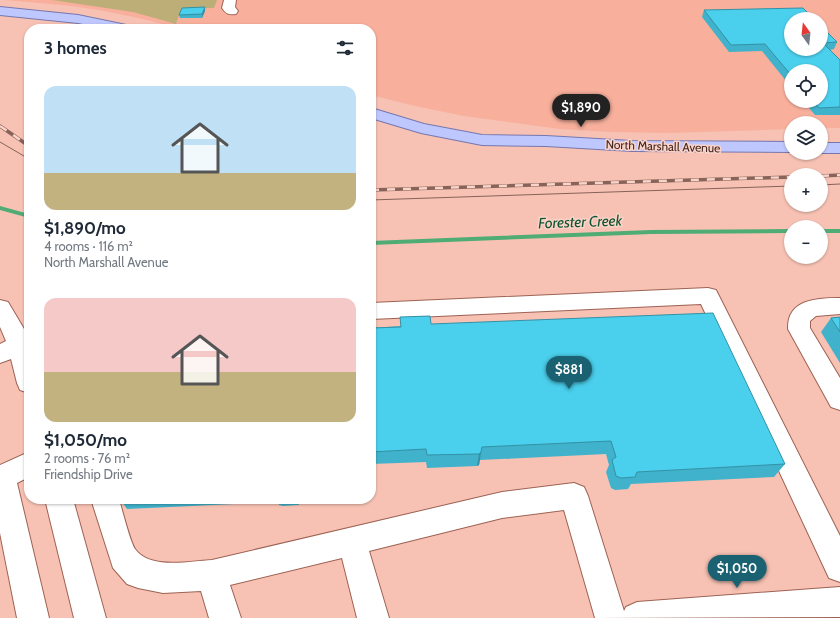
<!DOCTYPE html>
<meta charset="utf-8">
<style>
:root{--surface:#fff;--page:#f2f2f3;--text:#1f2937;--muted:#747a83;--accent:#1a6271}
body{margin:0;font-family:Cabin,sans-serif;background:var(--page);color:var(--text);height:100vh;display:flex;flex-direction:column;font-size:15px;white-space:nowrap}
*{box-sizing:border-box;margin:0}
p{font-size:13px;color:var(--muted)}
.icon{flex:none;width:22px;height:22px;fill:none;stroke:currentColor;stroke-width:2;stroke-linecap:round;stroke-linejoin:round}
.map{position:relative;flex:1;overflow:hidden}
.sheet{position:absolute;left:24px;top:24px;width:352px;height:480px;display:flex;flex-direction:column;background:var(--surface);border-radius:16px;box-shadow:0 1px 3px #0004}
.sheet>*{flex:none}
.needle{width:26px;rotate:345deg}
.buttons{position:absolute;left:784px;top:12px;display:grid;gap:8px}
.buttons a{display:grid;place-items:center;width:44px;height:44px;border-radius:50%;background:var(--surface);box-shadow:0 1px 3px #0004;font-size:20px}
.price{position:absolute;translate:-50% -34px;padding:0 9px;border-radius:14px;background:var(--accent);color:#fff;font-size:13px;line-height:26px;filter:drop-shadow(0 1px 2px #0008)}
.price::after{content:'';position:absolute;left:50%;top:24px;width:12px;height:9px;margin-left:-6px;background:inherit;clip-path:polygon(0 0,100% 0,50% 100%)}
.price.selected{background:#222;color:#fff}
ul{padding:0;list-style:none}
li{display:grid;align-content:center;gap:8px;height:212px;padding:0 20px}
li span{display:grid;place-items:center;height:124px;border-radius:12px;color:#555}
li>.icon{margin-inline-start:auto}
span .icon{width:72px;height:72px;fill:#fffc;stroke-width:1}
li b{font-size:17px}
h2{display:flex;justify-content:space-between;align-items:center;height:48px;padding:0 20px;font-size:17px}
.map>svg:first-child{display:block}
</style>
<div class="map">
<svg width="840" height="618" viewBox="0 0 840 618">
<rect width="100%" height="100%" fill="#f7c2b4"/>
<path fill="#f8af9c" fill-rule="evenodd" d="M5,0h835v128h-19v-5h-30v6l-121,4 -59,-1 -51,-3 -96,-13 -49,-10 -44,-11v-66h-189l-44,-11 -34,-7 -32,-5zM791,19h30v30h-30zM791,71h30v30h-30z"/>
<path fill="#bdae77" d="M52,0h165l-3,8 -33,1 -5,15 -43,-12z"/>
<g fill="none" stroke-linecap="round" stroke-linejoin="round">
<g fill="#50ac75" fill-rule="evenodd">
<path d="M0,206l29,8v4l-29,-8z"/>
<path d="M791,229v4l-140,1 -280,11v-4l280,-11z"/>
<rect x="821" y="229" width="19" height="4"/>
</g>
<defs>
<g id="minor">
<path d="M224,0h12l-1,7 3,4 -2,3c-7,1 -10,0 -14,-6z"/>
<path d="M708,288l8,2 3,6 121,240v46l-11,-4 -128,-274 -330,15v-16z"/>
<path d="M840,298v16l-24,2 -6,5v7l30,50v32l-9,-3 -43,-78c-1,-30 29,-31 52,-31z"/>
<path d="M0,300l8,2 19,32 2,6v53l-9,-3 -3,-7 -6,-24 -11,4v-19l6,-3 -6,-14z"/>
<path d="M29,452v25l-12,6 32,135h-32l-17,-85v-68z"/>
<path d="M574,483l10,4 4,9 36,115 2,-4 11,-5 203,-15v30l-245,1 -31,-108 -62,8 -133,33 20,67h-32l-15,-60 -112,27 11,33h-32l-8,-27 -38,2 -25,-5 -11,-4 -14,-16 -22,-69h28c3,11 11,42 16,50 15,21 55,12 77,11l290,-68z"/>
<path d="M45,499h28l33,119h-32z"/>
</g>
<g id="major">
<path d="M0,7l78,8 53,11 2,3h-26l-29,-6 -78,-8z"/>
<path d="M371,108l53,16 58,11 64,1 86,5 159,1v10l-159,-1 -86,-5 -64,-1 -61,-12 -50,-15z"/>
<path d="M821,143h19v10h-20z"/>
</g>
</defs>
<use href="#minor" stroke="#9d6253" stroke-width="2"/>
<use href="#major" stroke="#7677af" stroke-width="2"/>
<use href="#minor" fill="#fff" fill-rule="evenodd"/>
<use href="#major" fill="#bfc8fe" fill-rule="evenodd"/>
<g stroke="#876359" stroke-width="1">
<path d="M0,142l29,17"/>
<path d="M821,185l19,-1"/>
<path d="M371,200l420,-14"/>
</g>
<defs>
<g id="rail">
<path d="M0,126l29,20"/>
<path d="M821,176l19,-1"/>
<path d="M371,190l420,-13"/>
</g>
</defs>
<use href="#rail" stroke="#876359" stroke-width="3.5"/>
<use href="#rail" stroke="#fbd3c8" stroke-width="2.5" stroke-dasharray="8" stroke-linecap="butt"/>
</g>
<g fill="#40b2cb">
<path d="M205,7v4l-3,7h-22l-1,-3z"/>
<path d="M704,10l117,16 16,16 -3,7 -4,1 10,10v55h-25l-12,-14h18l-30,-30v16l-29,-36 -33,1 -27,-35z"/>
<path d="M840,317v46l-19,-31 10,-14z"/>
<path d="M431,324l354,140 -11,13 -143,7 -3,5 -13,1 -4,-2 -5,-16 3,-7 -3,-11 -126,6 -1,5 -2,1 -50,2 -1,-6 -55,2v-136z"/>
<path d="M120,499h182l-1,3 -3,3 -15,1 -4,-1 -1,-3 -151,7z"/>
</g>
<g fill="#3491a5">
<path d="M205,7v4l-3,7v-4z"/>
<path d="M482,447l-3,18 -2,1 2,-12z"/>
<path d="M296,499h6l-1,3 -3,3z"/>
</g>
<g fill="#4acfec" stroke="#3491a5">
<path d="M205,7l-3,7 -23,1 3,-7z"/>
<path d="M803,8l11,11h-23v30h30v-23l16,16 -14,1 17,17v47l-21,1 -6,-7h8v-30h-30v4l-26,-31 -34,1 -27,-35z"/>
<path d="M713,313l72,151 -148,8 -2,5 -14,1 -5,-2 -4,-16 4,-3 -5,-16 -129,6 -1,5 -2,2 -52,1 -1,-6 -55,3v-124l30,-1 -1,-10 30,-1 1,8z"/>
<path d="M840,317v15l-9,-14z"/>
</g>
<g text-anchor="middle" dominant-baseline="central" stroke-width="3" stroke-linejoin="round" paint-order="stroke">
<g font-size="12" fill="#3f261f" stroke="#fbd3c8">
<text transform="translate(663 146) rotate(2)">North Marshall Avenue</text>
</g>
<g font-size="15" font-style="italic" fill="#0e5431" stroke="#fbd3c8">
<text transform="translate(580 222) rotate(-2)">Forester Creek</text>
</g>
</g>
</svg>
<div class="buttons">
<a><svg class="needle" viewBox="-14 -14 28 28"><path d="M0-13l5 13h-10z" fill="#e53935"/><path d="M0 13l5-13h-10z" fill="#747a83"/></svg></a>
<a><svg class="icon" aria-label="locate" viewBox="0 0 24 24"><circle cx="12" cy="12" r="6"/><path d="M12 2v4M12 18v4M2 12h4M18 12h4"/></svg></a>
<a><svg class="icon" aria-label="layers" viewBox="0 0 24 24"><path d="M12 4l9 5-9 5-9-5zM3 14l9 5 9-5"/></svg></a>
<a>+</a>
<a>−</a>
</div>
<b class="price selected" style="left:581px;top:128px">$1,890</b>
<b class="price" style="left:569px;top:390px">$881</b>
<b class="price" style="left:737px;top:589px">$1,050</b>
<section class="sheet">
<h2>3 homes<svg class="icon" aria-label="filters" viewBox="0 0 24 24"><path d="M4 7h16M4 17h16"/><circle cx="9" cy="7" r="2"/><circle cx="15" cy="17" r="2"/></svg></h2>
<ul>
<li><span style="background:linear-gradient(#bfe0f5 70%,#c2b280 0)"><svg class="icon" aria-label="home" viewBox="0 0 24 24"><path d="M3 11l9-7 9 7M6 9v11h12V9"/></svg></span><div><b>$1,890/mo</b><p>4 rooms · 116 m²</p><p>North Marshall Avenue</p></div></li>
<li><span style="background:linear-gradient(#f6c9c9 60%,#c2b280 0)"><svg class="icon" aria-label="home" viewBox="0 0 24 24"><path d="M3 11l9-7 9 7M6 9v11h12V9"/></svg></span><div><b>$1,050/mo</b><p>2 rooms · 76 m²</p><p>Friendship Drive</p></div></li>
</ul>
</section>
</div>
